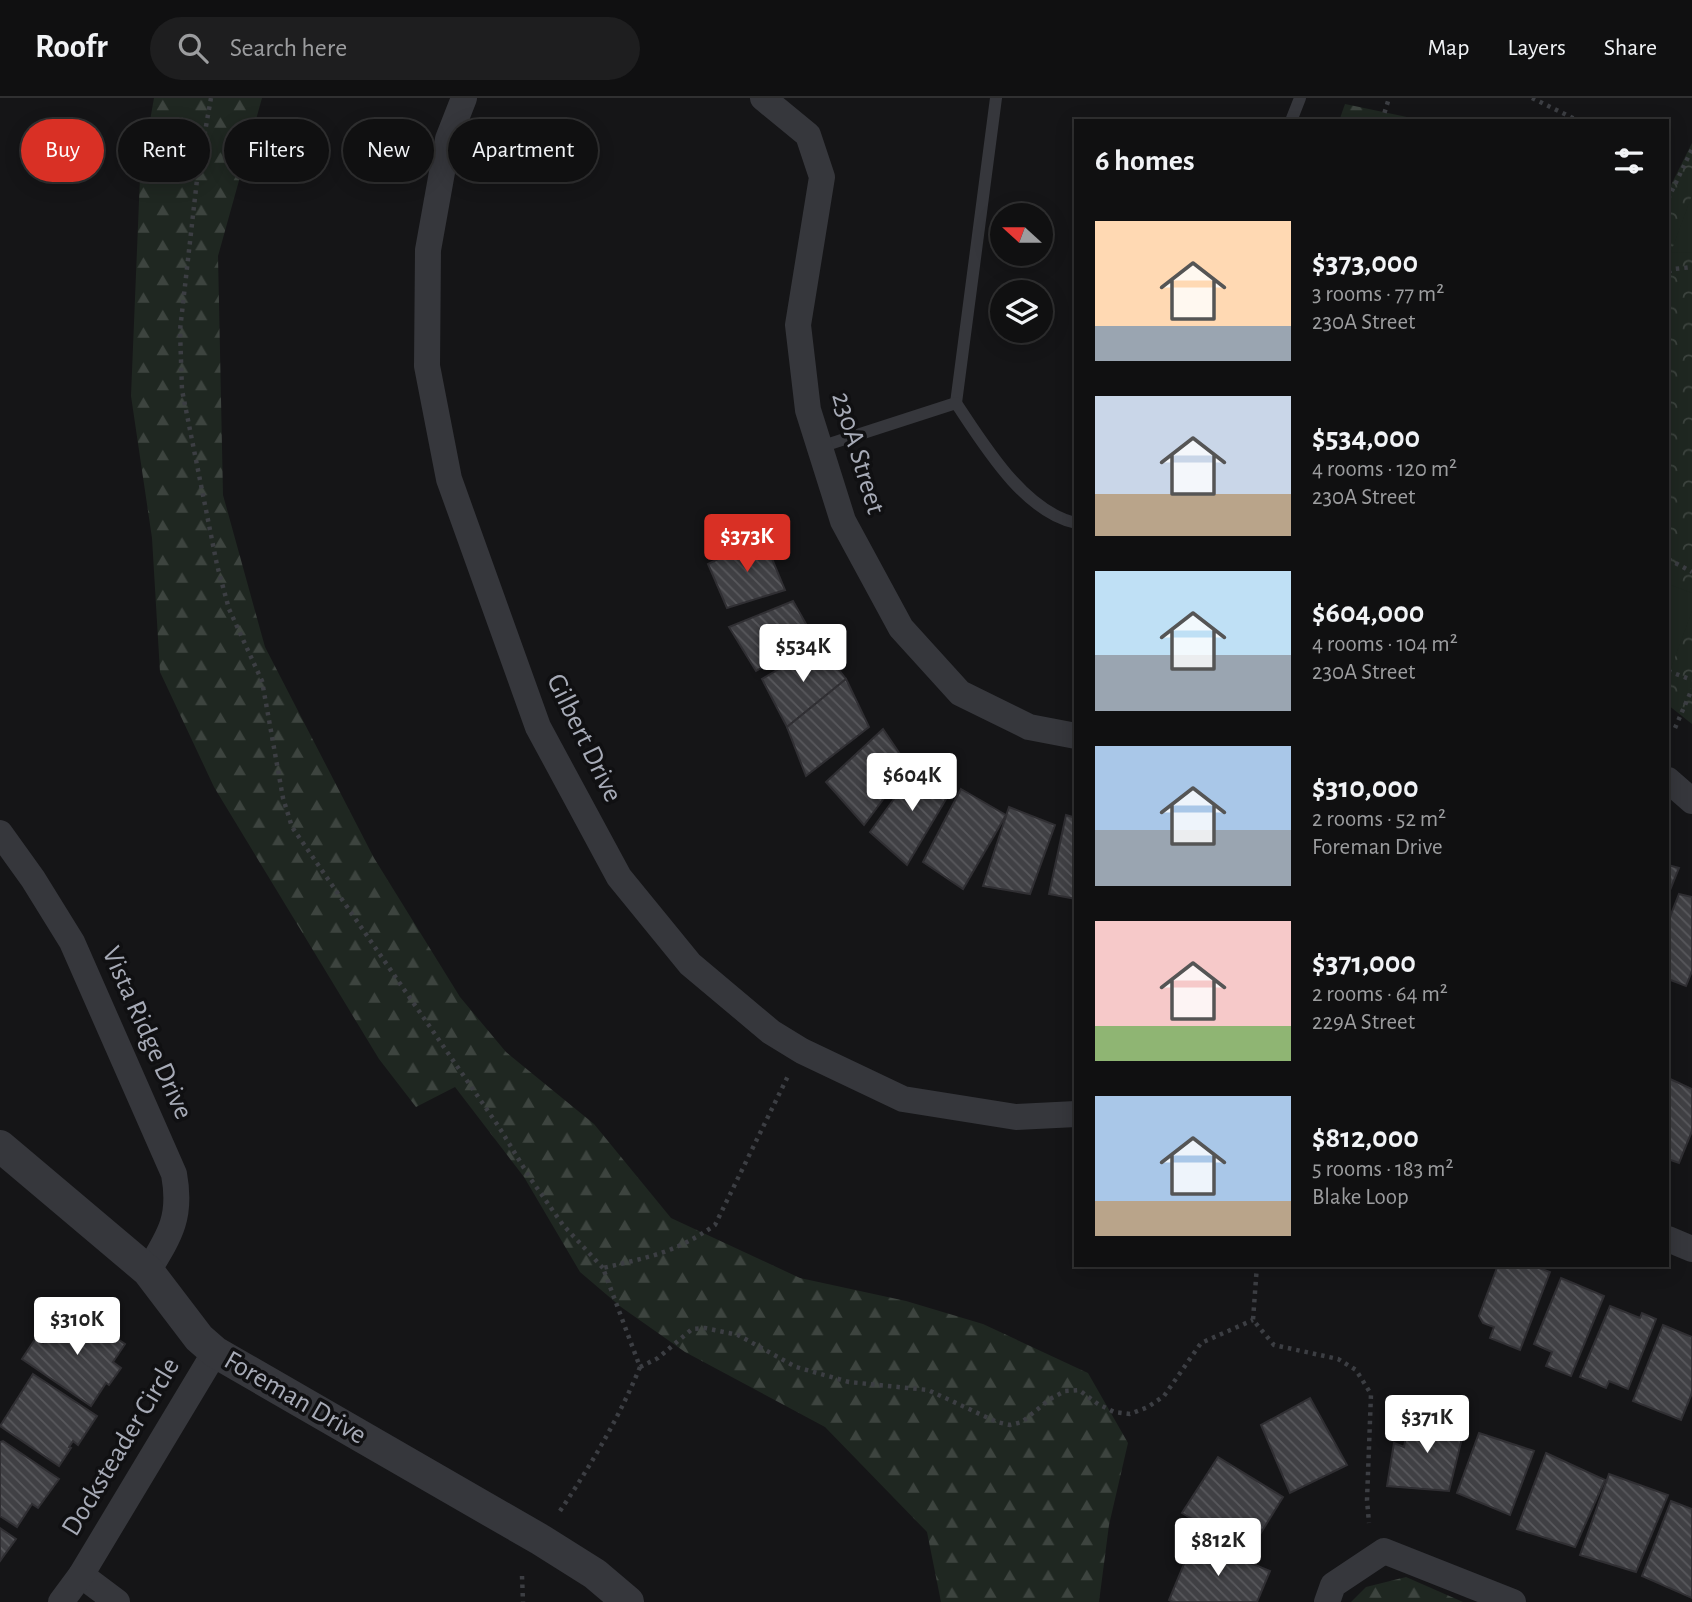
<!DOCTYPE html>
<meta charset="utf-8">
<style>
:root{--surface:#101011;--page:#1e1e1f;--text:#f1f3f6;--muted:#9c9d9f;--line:#303031;--accent:#d93025}
body{margin:0;font-family:"Alegreya Sans",sans-serif;background:var(--page);color:var(--text);height:100vh;display:flex;flex-direction:column;font-size:26px;white-space:nowrap}
*{box-sizing:border-box;margin:0}
p{font-size:23px;color:var(--muted)}
.icon{flex:none;width:38px;height:38px;fill:none;stroke:currentColor;stroke-width:2;stroke-linecap:round;stroke-linejoin:round}
.map{position:relative;flex:1;overflow:hidden}
.details{position:absolute;left:1074px;top:21px;width:595px;height:1148px;display:flex;flex-direction:column;background:var(--surface);border-radius:0px;box-shadow:0 4px 18px #0003,0 0 0 2px var(--line)}
.details>*{flex:none}
.top-card{position:absolute;left:21px;top:21px;width:665px;height:63px;display:flex;gap:14px}
.needle{width:46px;rotate:291deg}
.controls{position:absolute;left:990px;top:105px;display:grid;gap:14px}
.controls a{display:grid;place-items:center;width:63px;height:63px;border-radius:50%;background:var(--surface);box-shadow:0 4px 18px #0003,0 0 0 2px var(--line);font-size:35px}
.price{position:absolute;translate:-50% -60px;padding:0 16px;border-radius:7px;background:#fff;color:#222;font-size:23px;line-height:46px;filter:drop-shadow(0 2px 4px #0008)}
.price::after{content:'';position:absolute;left:50%;top:42px;width:21px;height:16px;margin-left:-10px;background:inherit;clip-path:polygon(0 0,100% 0,50% 100%)}
.price.active{background:var(--accent);color:#fff}
ul{padding:0;list-style:none}
li{display:flex;align-items:center;gap:21px;height:175px;padding:0 21px}
li span{display:grid;place-items:center;flex:none;width:196px;height:140px;border-radius:0px;color:#555}
li>.icon{margin-inline-start:auto}
span .icon{width:84px;height:84px;fill:#fffc;stroke-width:1}
li b{font-size:30px}
h2{display:flex;justify-content:space-between;align-items:center;height:84px;padding:0 21px;font-size:30px}
.chip{padding:0 24px;border-radius:32px;background:var(--surface);box-shadow:0 4px 18px #0003,0 0 0 2px var(--line);font-size:24px;line-height:63px}
.chip.active{background:var(--accent);color:#fff}
header{display:flex;align-items:center;gap:42px;box-sizing:border-box;height:98px;padding:0 35px;background:var(--surface);border-bottom:2px solid var(--line)}
header strong{font-size:33px}
nav{display:flex;gap:38px;margin-inline-start:auto;font-size:24px}
.search{width:490px;height:63px;background:var(--page);display:flex;align-items:center;gap:18px;box-sizing:border-box;padding:0 24px;border-radius:38px;color:var(--muted);font-size:26px}
.map>svg:first-child{display:block}
</style>
<header>
<strong>Roofr</strong>
<div class="search"><svg class="icon" aria-label="search" viewBox="0 0 24 24"><circle cx="10" cy="10" r="6"/><path d="M15 15l6 6"/></svg>Search here</div>
<nav><a>Map</a><a>Layers</a><a>Share</a></nav>
</header>
<div class="map">
<svg width="1692" height="1504" viewBox="0 0 1692 1504">
<defs>
<pattern id="forest-firs" width="22" height="20" patternUnits="userSpaceOnUse" patternTransform="scale(1.75)"><rect width="22" height="20" fill="#1f2721"/><path d="M5 1l3.5 6h-7zM16 11l3.5 6h-7z" fill="#3d443f"/></pattern>
<pattern id="park-crowns" width="20" height="18" patternUnits="userSpaceOnUse" patternTransform="scale(1.75)"><rect width="20" height="18" fill="#1f2721"/><path d="M2 6a3 3 0 1 1 6 0M12 15a3 3 0 1 1 6 0" fill="none" stroke="#3d443f"/></pattern>
<pattern id="building-back-hatch" width="6" height="6" patternUnits="userSpaceOnUse" patternTransform="scale(1.75)"><rect width="6" height="6" fill="#404044"/><path d="M-1 5l2 2M0 0l6 6M5-1l2 2" fill="none" stroke="#59595d"/></pattern>
</defs>
<rect width="100%" height="100%" fill="#151517"/>
<g fill="url(#forest-firs)">
<path d="M154,0h108l-44,158 5,239 42,152 109,211 86,139 46,55 88,72 77,94 129,60 106,23 77,23 105,49 40,70 -19,82 -10,77h-158l-14,-70 -102,-105 -140,-75 -64,-45 -41,-35 -56,-95 -69,-90 -39,20 -37,-48 -165,-272 -54,-115 -8,-134 -21,-142 9,-219z"/>
<path d="M1345,6l81,17h-87z"/>
<path d="M1406,1479l57,25h-112l15,-15z"/>
</g>
<path fill="url(#park-crowns)" d="M1692,45v581l-24,-19v-514z"/>
<g fill="#1f2721">
<path d="M1692,97v58l-21,-1z"/>
<path d="M1668,486l24,9v18l-21,57 -3,-1z"/>
</g>
<g fill="url(#building-back-hatch)" stroke="#302f33" stroke-width="2">
<path d="M763,439l22,53 -58,18 -19,-44z"/>
<path d="M793,503l21,37 -58,33 -27,-44z"/>
<path d="M820,547l26,34 -59,48 -25,-48z"/>
<path d="M846,581l23,48 -63,49 -19,-49z"/>
<path d="M883,631l25,37 -44,59 -38,-43z"/>
<path d="M921,664l31,27 -45,76 -37,-33z"/>
<path d="M961,691l45,26 -43,74 -40,-27z"/>
<path d="M1009,709l46,18 -25,69 -47,-8z"/>
<path d="M1066,717l10,3v81l-27,-5z"/>
<path d="M1668,767l11,3 -11,27z"/>
<path d="M1679,796l13,3v74l-6,15 -18,-7v-57z"/>
<path d="M1668,980l24,11v42l-13,32 -11,-4z"/>
<path d="M1498,1167h33l19,7 -30,78 -30,-12 4,-11 -11,-4 -4,-7z"/>
<path d="M1561,1180l43,18 -33,80 -25,-10 6,-14 -18,-8z"/>
<path d="M1610,1208l30,12 2,-5 14,6 -28,70 -19,-8 -3,7 -26,-11z"/>
<path d="M65,1211l10,7 1,-2 11,10 3,-4 35,24 -12,18 8,6 -12,17 -3,-2 -15,23 -69,-47 14,-21 7,5z"/>
<path d="M1663,1227l29,12v56l-11,27 -48,-19z"/>
<path d="M33,1276l64,42 -19,29 -5,-4 -4,6 2,1 -12,18 -59,-40z"/>
<path d="M1310,1300l37,67 -57,28 -29,-68z"/>
<path d="M1432,1315l34,9 -17,69 -62,-5 7,-43 10,4 5,-26 24,4z"/>
<path d="M1479,1335l55,18 -24,64 -53,-22z"/>
<path d="M3,1343l56,38 -21,29 -6,-4 -15,23 -17,-11v-74z"/>
<path d="M1546,1355l59,27 -30,67 -58,-18z"/>
<path d="M1218,1359l65,40 -34,55 -67,-39z"/>
<path d="M1609,1376l59,21 -32,77 -56,-17z"/>
<path d="M1671,1403l21,8v89l-50,-22z"/>
<path d="M0,1430l16,11 -16,22z"/>
<path d="M1194,1442l76,31 -13,31h-84l-4,-2z"/>
</g>
<g fill="none" stroke-linecap="round" stroke-linejoin="round">
<g stroke="#3c3e43" stroke-width="4.5" stroke-dasharray="3.5 5" stroke-linecap="butt">
<path d="M211,0l-13,73 -18,159 2,60 35,175 12,44 33,72 21,117 9,29 207,300 31,51 33,47 40,43"/>
<path d="M1532,0l47,23"/>
<path d="M1382,23l7,-23"/>
<path d="M1668,101l24,-50"/>
<path d="M1668,174l6,-3 18,-2"/>
<path d="M1668,461l24,13"/>
<path d="M1668,573l24,9"/>
<path d="M1675,630l17,-39"/>
<path d="M1257,1167l-4,55 21,25 64,14 18,11 15,24 -4,106 2,23"/>
<path d="M640,1269l18,-9 34,-29 13,-1 33,7 58,32 53,15 79,8 69,32 13,3 12,-3 28,-23 15,-8 14,-1 19,14 16,8 16,2 18,-7 16,-11 37,-53 52,-23"/>
<path d="M560,1413c31,-46 59,-93 80,-144l-37,-99c46,-11 72,-15 112,-43l73,-149"/>
<path d="M522,1478l1,26"/>
</g>
<g stroke="#36373c" stroke-width="12">
<path d="M1291,23l9,-23"/>
<path d="M956,305l40,-305"/>
<path d="M820,349l136,-44c28,42 68,109 120,120"/>
</g>
<g stroke="#36373c" stroke-width="26">
<path d="M464,0l-16,41 -20,111 -1,116 22,113 89,248 81,150 71,87 81,68 31,19 101,48 113,18 60,-3"/>
<path d="M763,0l45,37 14,42 -24,148 10,85 35,111 58,107 59,65 69,34 47,9"/>
<path d="M1668,682l24,21"/>
<path d="M0,735l33,46 39,63 102,232c8,43 -4,61 -26,97"/>
<path d="M1668,1141l24,10"/>
<path d="M81,1477l36,27"/>
<path d="M61,1504l20,-27 134,-223"/>
<path d="M1327,1504l6,-17 51,-34 129,51"/>
</g>
<path stroke="#36373c" stroke-width="32" d="M0,1048l148,125 51,67 16,14 326,188 54,34 33,28"/>
</g>
<g text-anchor="middle" dominant-baseline="central" stroke-width="7" stroke-linejoin="round" paint-order="stroke">
<g font-size="28" fill="#a7abb7" stroke="#101012">
<text transform="translate(858 355) rotate(73)">230A Street</text>
<text transform="translate(584 640) rotate(64)">Gilbert Drive</text>
<text transform="translate(147 935) rotate(66)">Vista Ridge Drive</text>
<text transform="translate(295 1300) rotate(30)">Foreman Drive</text>
<text transform="translate(121 1349) rotate(-59)">Docksteader Circle</text>
</g>
</g>
</svg>
<div class="controls">
<a><svg class="needle" viewBox="-14 -14 28 28"><path d="M0-13l5 13h-10z" fill="#e53935"/><path d="M0 13l5-13h-10z" fill="#9c9d9f"/></svg></a>
<a><svg class="icon" aria-label="layers" viewBox="0 0 24 24"><path d="M12 4l9 5-9 5-9-5zM3 14l9 5 9-5"/></svg></a>
</div>
<b class="price active" style="left:747px;top:476px">$373K</b>
<b class="price" style="left:803px;top:586px">$534K</b>
<b class="price" style="left:912px;top:715px">$604K</b>
<b class="price" style="left:77px;top:1259px">$310K</b>
<b class="price" style="left:1427px;top:1357px">$371K</b>
<b class="price" style="left:1218px;top:1480px">$812K</b>
<div class="top-card">
<a class="chip active">Buy</a>
<a class="chip">Rent</a>
<a class="chip">Filters</a>
<a class="chip">New</a>
<a class="chip">Apartment</a>
</div>
<section class="details">
<h2>6 homes<svg class="icon" aria-label="filters" viewBox="0 0 24 24"><path d="M4 7h16M4 17h16"/><circle cx="9" cy="7" r="2"/><circle cx="15" cy="17" r="2"/></svg></h2>
<ul>
<li><span style="background:linear-gradient(#ffd9b3 75%,#9aa5b1 0)"><svg class="icon" aria-label="home" viewBox="0 0 24 24"><path d="M3 11l9-7 9 7M6 9v11h12V9"/></svg></span><div><b>$373,000</b><p>3 rooms · 77 m²</p><p>230A Street</p></div></li>
<li><span style="background:linear-gradient(#c9d6e8 70%,#b9a48a 0)"><svg class="icon" aria-label="home" viewBox="0 0 24 24"><path d="M3 11l9-7 9 7M6 9v11h12V9"/></svg></span><div><b>$534,000</b><p>4 rooms · 120 m²</p><p>230A Street</p></div></li>
<li><span style="background:linear-gradient(#bfe0f5 60%,#9aa5b1 0)"><svg class="icon" aria-label="home" viewBox="0 0 24 24"><path d="M3 11l9-7 9 7M6 9v11h12V9"/></svg></span><div><b>$604,000</b><p>4 rooms · 104 m²</p><p>230A Street</p></div></li>
<li><span style="background:linear-gradient(#a9c7e8 60%,#9aa5b1 0)"><svg class="icon" aria-label="home" viewBox="0 0 24 24"><path d="M3 11l9-7 9 7M6 9v11h12V9"/></svg></span><div><b>$310,000</b><p>2 rooms · 52 m²</p><p>Foreman Drive</p></div></li>
<li><span style="background:linear-gradient(#f6c9c9 75%,#8fb573 0)"><svg class="icon" aria-label="home" viewBox="0 0 24 24"><path d="M3 11l9-7 9 7M6 9v11h12V9"/></svg></span><div><b>$371,000</b><p>2 rooms · 64 m²</p><p>229A Street</p></div></li>
<li><span style="background:linear-gradient(#a9c7e8 75%,#b9a48a 0)"><svg class="icon" aria-label="home" viewBox="0 0 24 24"><path d="M3 11l9-7 9 7M6 9v11h12V9"/></svg></span><div><b>$812,000</b><p>5 rooms · 183 m²</p><p>Blake Loop</p></div></li>
</ul>
</section>
</div>
